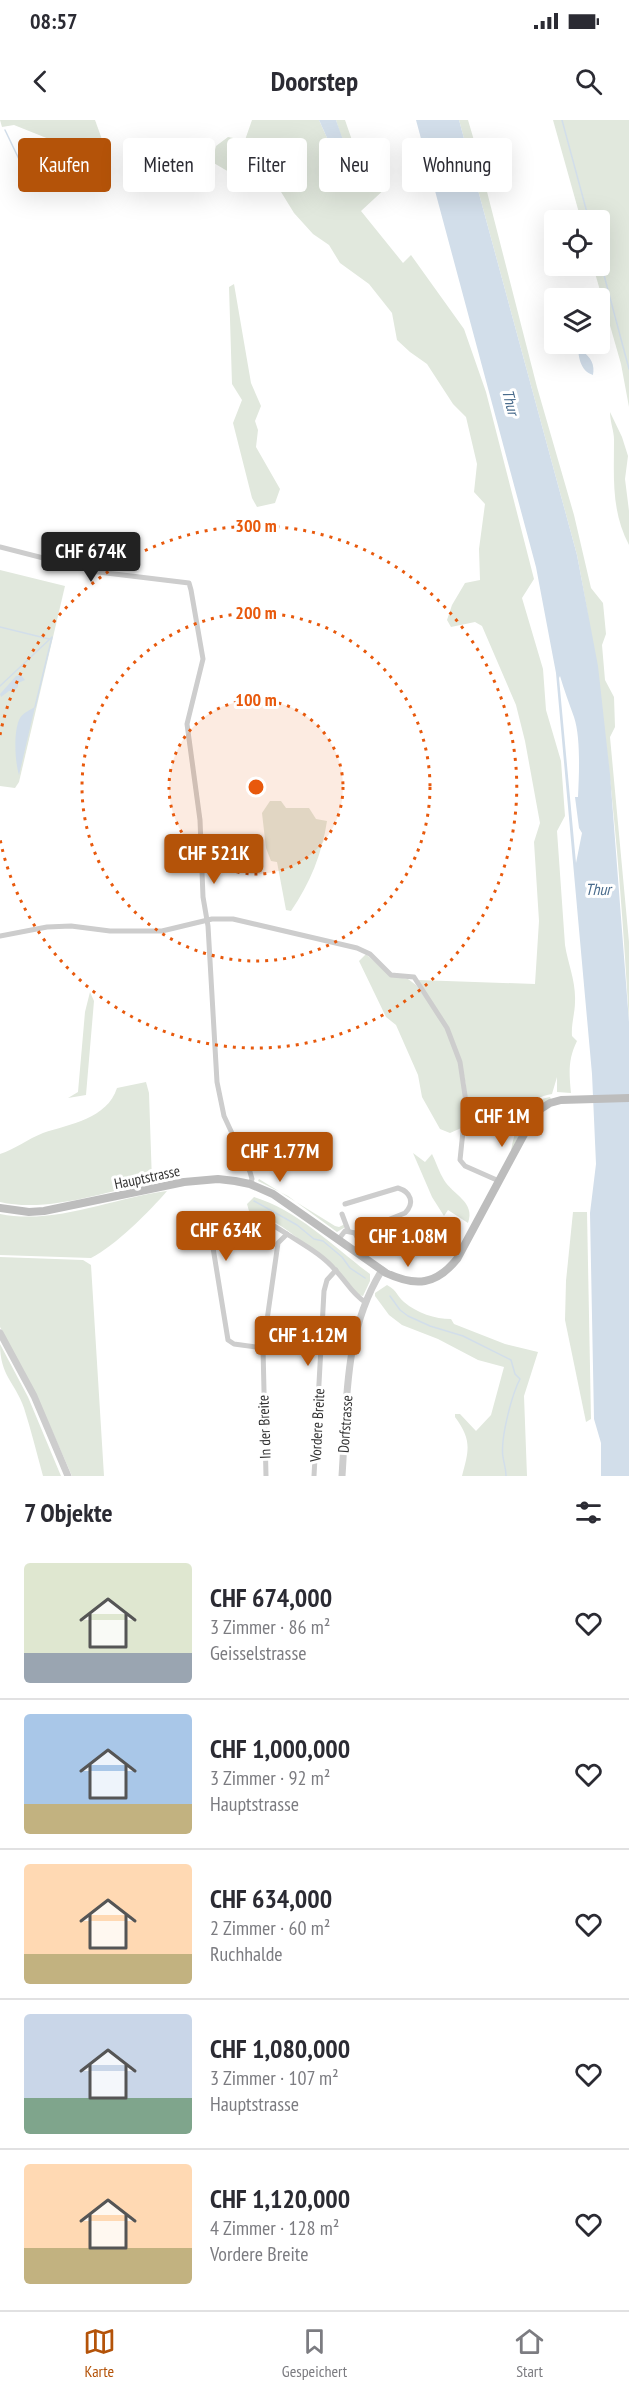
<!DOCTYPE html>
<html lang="de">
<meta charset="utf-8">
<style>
:root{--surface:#fff;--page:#f2f2f3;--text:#2b2b33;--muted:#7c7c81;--line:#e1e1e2;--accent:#b45309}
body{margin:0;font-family:"PT Sans Narrow",sans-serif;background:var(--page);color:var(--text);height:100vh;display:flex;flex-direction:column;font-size:22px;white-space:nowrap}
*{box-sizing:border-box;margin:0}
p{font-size:20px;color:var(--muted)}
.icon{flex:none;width:33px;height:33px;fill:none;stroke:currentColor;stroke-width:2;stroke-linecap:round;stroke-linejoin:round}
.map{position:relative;height:1356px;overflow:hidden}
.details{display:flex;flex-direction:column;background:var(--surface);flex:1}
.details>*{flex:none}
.guide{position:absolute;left:18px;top:18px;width:594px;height:54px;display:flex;gap:12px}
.buttons{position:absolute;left:544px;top:90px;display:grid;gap:12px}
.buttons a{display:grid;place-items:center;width:66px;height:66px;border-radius:6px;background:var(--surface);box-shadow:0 6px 24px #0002;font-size:30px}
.price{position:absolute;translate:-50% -51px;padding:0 14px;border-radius:6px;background:var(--accent);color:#fff;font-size:20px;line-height:39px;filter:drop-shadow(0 2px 3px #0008)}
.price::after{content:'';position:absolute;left:50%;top:36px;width:18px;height:14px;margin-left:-9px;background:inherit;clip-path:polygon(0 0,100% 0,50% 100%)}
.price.selected{background:#222;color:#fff}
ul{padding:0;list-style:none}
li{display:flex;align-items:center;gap:18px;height:150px;padding:0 24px}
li+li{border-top:2px solid var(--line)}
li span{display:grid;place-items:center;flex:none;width:168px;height:120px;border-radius:6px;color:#555}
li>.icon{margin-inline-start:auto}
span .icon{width:72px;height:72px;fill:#fffc;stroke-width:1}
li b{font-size:26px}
h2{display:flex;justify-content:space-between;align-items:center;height:72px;padding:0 24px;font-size:26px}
.tag{padding:0 21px;border-radius:6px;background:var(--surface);box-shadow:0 6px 24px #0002;font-size:21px;line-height:54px}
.tag.selected{background:var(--accent);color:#fff}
.status{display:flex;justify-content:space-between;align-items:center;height:42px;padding:0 30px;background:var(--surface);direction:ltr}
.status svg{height:16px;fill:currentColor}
header{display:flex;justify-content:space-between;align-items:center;height:78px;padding:0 24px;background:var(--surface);font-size:27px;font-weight:700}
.dock{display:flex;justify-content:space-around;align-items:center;height:84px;border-top:2px solid var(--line);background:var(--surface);font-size:16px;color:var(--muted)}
.dock a{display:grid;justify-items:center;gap:3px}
.dock .selected{color:var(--accent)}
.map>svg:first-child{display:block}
</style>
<div class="status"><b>08:57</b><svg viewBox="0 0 49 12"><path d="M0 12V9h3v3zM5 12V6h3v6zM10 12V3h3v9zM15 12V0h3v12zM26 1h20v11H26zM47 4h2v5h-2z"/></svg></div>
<header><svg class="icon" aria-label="back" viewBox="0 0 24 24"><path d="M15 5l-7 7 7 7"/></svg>Doorstep<svg class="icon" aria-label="search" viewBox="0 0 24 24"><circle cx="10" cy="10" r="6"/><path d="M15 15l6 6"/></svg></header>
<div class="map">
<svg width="629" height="1356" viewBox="0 0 629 1356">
<rect width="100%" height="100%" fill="#fff"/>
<g fill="#e1e8dd">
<path d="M0,0h95l13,36 -34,-7 -60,-24 -12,2z"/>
<path d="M252,0h67l13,29 11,-6 -7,-23h9l9,26 34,40 -27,25 42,52 8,-8 53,74 22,63 48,187 -12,19 21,71 3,41 15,51 4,55 -8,15 8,114c3,19 11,36 10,57 0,11 -4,22 -3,34l5,5c-9,18 -8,32 -6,52l-14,-1v-15l-5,17c-21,3 -33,18 -40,37l-27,-4 -8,-6 -27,12 -10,-4 -18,-32 -4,-22 -22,-50 -10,-8 -27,-56 7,-7 24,22 18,3 8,6 22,30 11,21 7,17 6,29 4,4 -5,-26 -10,-27 -33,-53 117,4 4,-63 -5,-79 6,-19 -15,-82 -9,-36 -34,-79 -7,-4 -24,5 -4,-7 5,-15 13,-22 15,-3 -1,-31 6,-45 -11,-12 3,-28 -11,-47 -13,-13 -26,-40 -17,-12 -13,-12 -5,-27 -23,-29 -29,-21 -11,-18 -16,-11 -19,-21 -16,-26 -25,-1 -41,-24 4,-16 12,-9 17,3z"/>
<path d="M459,0h9l5,17 64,250 37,128 17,73 12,15 3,31 -4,11 3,35 9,17 1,30 -5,10 19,205v80c-9,-157 -22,-313 -52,-467z"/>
<path d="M553,0h76v287l-8,-43 -28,-98h7v-46h-19z"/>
<path d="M234,164l17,99 10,23 -6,15 3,9 -2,17 24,42 -5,14 -18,4 -5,-9 -19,-75 9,-23 -10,-16 -3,-97z"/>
<path d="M610,292l12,25 6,19 -3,23 4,32v34c-18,-34 -15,-68 -15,-105 0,-9 -4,-18 -4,-28z"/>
<path d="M0,450l65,16 -46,196 -4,6 -15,-2z"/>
<path d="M270,681h11l5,7h23l7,11 11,2c-5,33 -17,62 -36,90l-5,-1 -9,-48 -6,-1 -5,-13 -4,-35z"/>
<path d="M90,872l4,9 -8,94 -18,3 10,-6 7,-80z"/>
<path d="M146,962l3,11 3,89c-47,10 -105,31 -152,20v-48c15,-5 28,-15 43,-21 27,-9 64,-14 74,-45z"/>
<path d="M550,977l1,2 -21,15 -19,37c4,-23 13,-50 39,-54z"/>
<path d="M413,1033l12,9 7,-8c4,8 7,18 12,26 8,14 32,22 24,43l-20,-13 -4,6 -12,-19z"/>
<path d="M259,1059l76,47 4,1 6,-3 2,2 -10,6 -49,-36 -30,-15z"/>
<path d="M167,1071c-17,20 -52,55 -76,67l-91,-3v-41c56,11 112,-16 167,-23z"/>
<path d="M254,1077c43,13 80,50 116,77v7l-7,15 -4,-1c-30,-28 -70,-73 -110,-84l-2,-7z"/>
<path d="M573,1092h14l4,207 -5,3 -21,-102 1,-39z"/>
<path d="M0,1137l83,3 8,5 13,211h-32l-34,-77 -38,-72z"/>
<path d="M387,1165c11,6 9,10 17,17 13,11 31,17 47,17l3,5 51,20 33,8 -14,44 3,80h-65c7,-26 10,-36 -7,-59v-3h5l16,17 15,-16 13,-48 -26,-7 -40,-21 -36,-14 -13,-10 -14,-19v-3z"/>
<path d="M0,1224l28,53 33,79h-18c-6,-22 -12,-46 -19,-68 -9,-26 -24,-32 -24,-64z"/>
</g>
<g fill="#d2deea" fill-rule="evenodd">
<path d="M319,0h17l8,23 -12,6z"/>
<path d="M416,0h43l118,435 21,111 12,108 19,248v454h-28v-33l-7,-24 -4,-206 6,-49 -4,-90 -36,-401 -20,-106zM560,556c4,14 9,27 14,41 7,21 5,58 4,80h-3l4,31 3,5 -6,30 -17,-185z"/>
<path d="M578,224h3l1,7c9,6 13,14 11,24 -13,-4 -15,-19 -15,-31z"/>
<path d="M21,555l4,5 -7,3v4l-4,4h-5l-8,6 -1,-3 16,-18z"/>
<path d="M35,587l-16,68c-4,-13 -6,-44 1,-57 4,-6 10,-8 15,-11z"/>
</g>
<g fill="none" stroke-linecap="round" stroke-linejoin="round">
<g stroke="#d2deea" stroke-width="1.5">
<path d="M562,0l27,100"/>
<path d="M5,10l23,48"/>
<path d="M600,140l29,109"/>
<path d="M0,507l49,12"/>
<path d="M0,566l51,-48"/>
<path d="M35,587l17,-70"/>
<path d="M254,1081l43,24 17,14 9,2 19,16 8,11 15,10"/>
<path d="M390,1176l10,14 8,6 22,10 33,10 48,24 4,14 5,5c-8,15 -20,60 -17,78 1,7 3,11 3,19"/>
</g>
<g stroke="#cdcdcd" stroke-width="5">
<path d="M0,427l98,25 91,11 2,7 12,69 -16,65 13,96 3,77 5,29 9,156 7,34 26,56 2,7 -2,5"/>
<path d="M0,816l47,-9 24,-1 39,5h52l50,-12h21l124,29 13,6 21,21 23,2 33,51 13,34 6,40 -6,58 5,6 34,15"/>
<path d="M342,1094l6,16"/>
<path d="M355,1113c10,30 76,12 87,-7"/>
<path d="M338,1120l7,-9 10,2 50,-20c10,-10 6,-21 -7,-25l-53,16"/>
<path d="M263,1228l-29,-4 -6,-4 -19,-117c5,-6 9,-6 17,-7 29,-5 37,3 61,18"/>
<path d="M266,1356l-3,-128 15,-105 9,-9c17,11 36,21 49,37 10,10 16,23 29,31"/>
<path d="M314,1356l10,-185 3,-11 9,-10"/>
</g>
<g stroke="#cdcdcd" stroke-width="7">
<path d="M0,1213l34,63 34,80"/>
<path d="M342,1356c5,-72 1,-143 40,-206"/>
</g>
<path stroke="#bdbdbd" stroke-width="8" d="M0,1088l29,4 15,-1 140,-29 34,-3 17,2 15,3 23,10 113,79c30,14 50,12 71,-14l79,-147 14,-9 11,-3 68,-2"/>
</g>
<circle cx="256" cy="667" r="87" fill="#e8590c" fill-opacity=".12"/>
<g fill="none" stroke="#e8590c" stroke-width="3" stroke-dasharray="3 6">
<circle cx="256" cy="667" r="87"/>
<circle cx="256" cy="667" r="174"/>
<path d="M0 615A261 261 0 1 1 0 719"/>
</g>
<g text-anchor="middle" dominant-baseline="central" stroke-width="6" stroke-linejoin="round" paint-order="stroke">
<g font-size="15" fill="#333" stroke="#fff">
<text transform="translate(147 1057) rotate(-12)">Hauptstrasse</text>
<text transform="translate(345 1304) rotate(-86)">Dorfstrasse</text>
<text transform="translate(317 1305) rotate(-87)">Vordere Breite</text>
<text transform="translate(264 1307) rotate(-92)">In der Breite</text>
</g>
<g font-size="16" font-style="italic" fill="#496b8c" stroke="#fff">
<text transform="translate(511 282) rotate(75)">Thur</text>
<text x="598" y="769">Thur</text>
</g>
</g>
<circle cx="256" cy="667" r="9" fill="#e8590c" stroke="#fff" stroke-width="3"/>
<g font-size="18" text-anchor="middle" font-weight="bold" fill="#e8590c" stroke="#fff" stroke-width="6" stroke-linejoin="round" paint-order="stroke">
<text x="256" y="412">300 m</text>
<text x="256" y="499">200 m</text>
<text x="256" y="586">100 m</text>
</g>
</svg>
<div class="buttons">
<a><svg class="icon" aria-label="locate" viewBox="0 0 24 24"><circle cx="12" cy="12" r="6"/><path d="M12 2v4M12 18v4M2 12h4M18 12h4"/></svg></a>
<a><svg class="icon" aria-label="layers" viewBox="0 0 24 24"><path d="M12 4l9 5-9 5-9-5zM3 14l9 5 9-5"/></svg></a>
</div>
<b class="price selected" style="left:91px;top:463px">CHF 674K</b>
<b class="price" style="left:214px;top:765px">CHF 521K</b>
<b class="price" style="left:502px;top:1028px">CHF 1M</b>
<b class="price" style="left:280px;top:1063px">CHF 1.77M</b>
<b class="price" style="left:226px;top:1142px">CHF 634K</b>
<b class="price" style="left:408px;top:1148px">CHF 1.08M</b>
<b class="price" style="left:308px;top:1247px">CHF 1.12M</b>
<div class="guide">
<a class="tag selected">Kaufen</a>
<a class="tag">Mieten</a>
<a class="tag">Filter</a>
<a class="tag">Neu</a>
<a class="tag">Wohnung</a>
</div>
</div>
<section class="details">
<h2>7 Objekte<svg class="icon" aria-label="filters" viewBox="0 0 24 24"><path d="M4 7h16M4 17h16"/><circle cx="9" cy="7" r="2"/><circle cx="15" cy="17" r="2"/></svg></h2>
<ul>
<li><span style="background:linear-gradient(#dfe7d0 75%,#9aa5b1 0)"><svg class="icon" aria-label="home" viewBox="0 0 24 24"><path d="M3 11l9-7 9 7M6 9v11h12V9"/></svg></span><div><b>CHF 674,000</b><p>3 Zimmer · 86 m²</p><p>Geisselstrasse</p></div><svg class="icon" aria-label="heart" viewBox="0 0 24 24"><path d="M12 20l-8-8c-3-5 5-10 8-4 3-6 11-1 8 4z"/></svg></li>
<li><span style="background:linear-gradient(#a9c7e8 75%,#c2b280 0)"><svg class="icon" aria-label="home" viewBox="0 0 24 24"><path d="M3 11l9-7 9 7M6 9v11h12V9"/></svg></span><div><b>CHF 1,000,000</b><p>3 Zimmer · 92 m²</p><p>Hauptstrasse</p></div><svg class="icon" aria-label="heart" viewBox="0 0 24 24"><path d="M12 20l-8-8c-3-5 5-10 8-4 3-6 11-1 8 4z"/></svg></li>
<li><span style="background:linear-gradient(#ffd9b3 75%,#c2b280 0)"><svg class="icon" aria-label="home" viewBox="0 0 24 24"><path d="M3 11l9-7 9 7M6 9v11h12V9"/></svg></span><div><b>CHF 634,000</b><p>2 Zimmer · 60 m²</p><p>Ruchhalde</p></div><svg class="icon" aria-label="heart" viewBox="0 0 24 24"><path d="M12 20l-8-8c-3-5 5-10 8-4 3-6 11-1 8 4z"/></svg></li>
<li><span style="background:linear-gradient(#c9d6e8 70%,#7fa58c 0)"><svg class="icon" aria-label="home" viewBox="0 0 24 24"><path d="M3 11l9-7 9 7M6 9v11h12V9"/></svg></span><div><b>CHF 1,080,000</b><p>3 Zimmer · 107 m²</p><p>Hauptstrasse</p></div><svg class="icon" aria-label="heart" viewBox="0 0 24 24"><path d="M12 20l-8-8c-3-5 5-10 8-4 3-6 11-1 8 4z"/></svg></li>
<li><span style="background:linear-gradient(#ffd9b3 70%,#c2b280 0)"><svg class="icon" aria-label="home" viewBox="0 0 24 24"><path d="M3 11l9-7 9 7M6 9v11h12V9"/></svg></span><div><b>CHF 1,120,000</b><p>4 Zimmer · 128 m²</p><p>Vordere Breite</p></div><svg class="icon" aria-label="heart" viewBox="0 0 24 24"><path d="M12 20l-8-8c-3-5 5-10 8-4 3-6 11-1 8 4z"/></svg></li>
</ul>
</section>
<nav class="dock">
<a class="selected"><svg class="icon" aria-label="map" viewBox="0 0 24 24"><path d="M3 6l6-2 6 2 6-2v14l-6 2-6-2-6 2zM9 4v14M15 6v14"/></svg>Karte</a>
<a><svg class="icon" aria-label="saved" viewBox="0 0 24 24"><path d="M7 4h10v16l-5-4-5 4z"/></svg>Gespeichert</a>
<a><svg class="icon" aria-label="home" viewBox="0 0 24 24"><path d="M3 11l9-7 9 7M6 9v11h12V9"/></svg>Start</a>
</nav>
